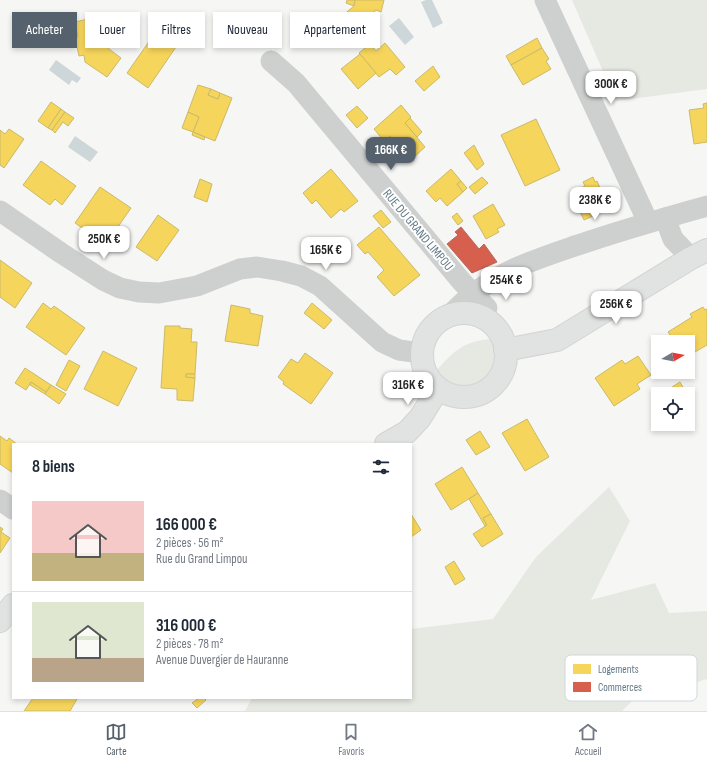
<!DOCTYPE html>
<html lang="fr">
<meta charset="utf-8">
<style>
:root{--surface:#fff;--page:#f2f2f3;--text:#1f2937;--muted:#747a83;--line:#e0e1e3;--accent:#55616c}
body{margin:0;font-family:"Sofia Sans Condensed",sans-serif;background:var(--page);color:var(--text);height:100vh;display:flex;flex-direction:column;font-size:15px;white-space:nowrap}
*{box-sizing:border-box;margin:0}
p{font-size:13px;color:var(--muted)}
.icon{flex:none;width:22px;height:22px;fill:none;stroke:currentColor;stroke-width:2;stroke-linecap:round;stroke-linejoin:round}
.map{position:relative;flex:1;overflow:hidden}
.panel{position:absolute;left:12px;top:443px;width:400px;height:256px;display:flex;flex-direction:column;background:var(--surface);border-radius:0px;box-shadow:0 2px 6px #0003}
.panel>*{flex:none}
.top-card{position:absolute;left:12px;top:12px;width:400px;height:36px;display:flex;gap:8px}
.needle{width:26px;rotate:80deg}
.controls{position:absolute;left:651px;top:335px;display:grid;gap:8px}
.controls a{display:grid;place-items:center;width:44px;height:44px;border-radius:0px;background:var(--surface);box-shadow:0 2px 6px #0003;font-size:20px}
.price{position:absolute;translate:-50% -34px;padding:0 9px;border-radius:8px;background:#fff;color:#222;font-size:13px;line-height:26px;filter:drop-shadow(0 1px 2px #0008)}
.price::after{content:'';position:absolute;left:50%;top:24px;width:12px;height:9px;margin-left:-6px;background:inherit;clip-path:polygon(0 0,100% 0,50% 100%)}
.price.on{background:var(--accent);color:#fff}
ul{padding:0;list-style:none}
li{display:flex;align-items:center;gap:12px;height:100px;padding:0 20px}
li+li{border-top:1px solid var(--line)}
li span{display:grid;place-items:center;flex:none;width:112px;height:80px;border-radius:0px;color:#555}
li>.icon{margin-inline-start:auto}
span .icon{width:48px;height:48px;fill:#fffc;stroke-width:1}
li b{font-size:17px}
h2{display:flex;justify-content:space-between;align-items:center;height:48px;padding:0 20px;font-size:17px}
.chip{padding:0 14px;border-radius:0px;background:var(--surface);box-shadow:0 2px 6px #0003;font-size:14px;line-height:36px}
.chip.on{background:var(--accent);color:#fff}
.menu{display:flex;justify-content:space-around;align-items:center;height:56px;border-top:1px solid var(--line);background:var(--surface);font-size:11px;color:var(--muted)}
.menu a{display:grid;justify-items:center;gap:2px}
.menu .on{color:var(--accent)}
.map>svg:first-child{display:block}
</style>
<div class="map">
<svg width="707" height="711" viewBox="0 0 707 711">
<rect width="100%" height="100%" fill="#f6f6f4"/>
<g fill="#e6e9e2">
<path d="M572,0h135v89l-91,12z"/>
<path d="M490,339c24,34 -30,70 -53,31 16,-19 28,-29 53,-31z"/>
<path d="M609,487l21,34 -39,79 64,-17 14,30 38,-2v68l-76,23 -9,9h-377l7,-13h159v-69l82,-10 43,-62z"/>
</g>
<g fill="#cdd6d9">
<path d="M426,0h6l11,23 -10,5 -12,-26z"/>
<path d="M399,18l15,19 -9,8 -16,-19z"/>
<path d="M56,60l25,18 -4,5 -5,-3 -3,5 -20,-15z"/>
<path d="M75,136l23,16 -8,10 -22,-15z"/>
</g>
<g fill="#f6d55c" stroke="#caba69">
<path d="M347,0h8l-1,6 -8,-3z"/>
<path d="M355,0h29l-3,12 -5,-2 -32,27 -7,-9 9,-7 -4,-5 12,-10z"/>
<path d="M101,16l8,33 12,9 -14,19 -22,-15 -1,-7 -5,1 -4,-18 3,-1 -3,-15z"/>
<path d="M342,16l4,5 -9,7 -4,-5z"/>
<path d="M232,18l10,12 -6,4 -9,-11z"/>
<path d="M363,21l10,10 -17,14 -10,-10z"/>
<path d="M155,33l1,1 -1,1 18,13 1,-2 2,1 -28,41 -21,-15z"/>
<path d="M537,38l5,10 -31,17 -5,-9z"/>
<path d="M385,43l20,24 -9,8 -6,-6 -11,8 -20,-24 11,-9 6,7z"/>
<path d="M542,48l7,11 -3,2 5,8 -28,16 -12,-20z"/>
<path d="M360,54l16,19 -18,16 -17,-20z"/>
<path d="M433,66l7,11 -16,14 -9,-10z"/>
<path d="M198,85l13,4 -3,6 10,4 2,-6 12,5 -17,43 -22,-9 6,-15 -11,-5z"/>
<path d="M211,89l9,4 -2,6 -10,-4z"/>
<path d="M51,102l10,7 -13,19 -10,-7z"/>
<path d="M707,103v39l-13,2 -5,-34 15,-2 -1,-4z"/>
<path d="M401,105l10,12 -6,6 20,24 -14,13 -21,-24 -6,5 -10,-12z"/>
<path d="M357,106l11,12 -11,10 -11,-13z"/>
<path d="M61,109l4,3 -13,18 -4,-2z"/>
<path d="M65,112l9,6 -6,8 -5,-4 -8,11 -3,-3z"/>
<path d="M188,112l11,5 -6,15 -11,-4z"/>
<path d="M410,118l12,14 -5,5 -12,-14z"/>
<path d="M536,119l24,51 -35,16 -24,-51z"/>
<path d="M9,129l15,10 -20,29 -4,-3v-35l5,4z"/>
<path d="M193,132l12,5 -1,3 -12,-5z"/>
<path d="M474,145l10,19 -7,6 -13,-17z"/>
<path d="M41,161l35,25 -14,19 -7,-6 -5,6 -27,-20z"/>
<path d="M331,169l27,32 -14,11 -3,-3 -10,9 -15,-18 -4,4 -9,-11z"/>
<path d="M451,169l10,12 -4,3 6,8 -16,14 -7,-8 -4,4 -10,-11z"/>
<path d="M482,177l6,6 -13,11 -6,-7z"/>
<path d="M593,177l2,5 2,-1 12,28 -25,11 -13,-27 14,-7 -2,-4z"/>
<path d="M200,179l12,5 -5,18 -13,-5z"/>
<path d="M461,181l6,7 -4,4 -6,-8z"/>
<path d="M100,187l31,21 -25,36 -31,-21z"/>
<path d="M493,204l12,21 -8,4 2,3 -13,7 -13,-23z"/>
<path d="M381,210l10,12 -8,6 -10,-12z"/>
<path d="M457,213l6,8 -5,4 -6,-8z"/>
<path d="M158,215l21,15 -22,31 -21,-14z"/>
<path d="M379,227l41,48 -26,21 -17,-19 7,-7 -16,-18 -3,2 -8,-9z"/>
<path d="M0,260l32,23 -17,25 -15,-11z"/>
<path d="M43,303l8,6 3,-3 31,22 -19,27 -40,-28z"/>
<path d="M312,303l20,17 -8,9 -20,-16z"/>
<path d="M231,305l19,4v4l13,3 -5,30 -33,-5z"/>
<path d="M703,307l2,3 2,-1v36l-19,11v-14h-13l-7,-10 24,-15 -2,-3z"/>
<path d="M165,326h15v2l12,1 -1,13h6l-2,32h-9v3l9,1 -2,23 -16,-1v-11l-16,-1z"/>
<path d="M103,351l34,17 -19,38 -34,-17z"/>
<path d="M305,353l28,20 -22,31 -28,-20 1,-2 -6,-5 13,-18 7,4z"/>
<path d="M638,356l13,19 -14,9 3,5 -26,17 -19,-28 27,-18 3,4z"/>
<path d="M69,360l11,6 -14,25 -10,-6z"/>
<path d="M25,368l26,17 -5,7 -15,-10 -5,8 -11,-7z"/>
<path d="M186,374h9v4l-9,-1z"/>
<path d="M31,382l15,10 -1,2 -15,-9z"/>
<path d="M680,382l4,7 -8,5 -4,-7z"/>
<path d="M51,385l15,9 -7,10 -14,-10z"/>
<path d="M527,419l22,38 -24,14 -23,-38z"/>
<path d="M480,431l10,16 -14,8 -10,-15z"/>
<path d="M0,436l7,5 2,-3 8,6h-4v29l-13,-9z"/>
<path d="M462,467l16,26 -27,17 -16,-26z"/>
<path d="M478,493l13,21 -8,4 4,7 -2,1 -16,-27z"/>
<path d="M411,514l10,16 -10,7z"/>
<path d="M491,514l12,20 -21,13 -9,-13 14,-9 -4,-7z"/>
<path d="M0,527l3,2 -2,3 9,6 -10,15z"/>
<path d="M454,561l11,18 -10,6 -10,-18z"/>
<path d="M33,698h42l2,1 -7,12h-46z"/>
<path d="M199,698h5l2,2 -9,8 -5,-5z"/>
</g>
<path fill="#d6604d" stroke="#b4685e" d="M461,227l18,22 5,-5 13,18 -25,11 -25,-29 11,-9 -3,-3z"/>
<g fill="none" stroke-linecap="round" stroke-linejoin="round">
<defs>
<g id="secondary">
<circle cx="464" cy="355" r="42"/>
<path d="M505,350l52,-10 134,-82 16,-8"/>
<path d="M386,444l21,-12 13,-14 18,-29"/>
<path d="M0,621l13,-16"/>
</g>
</defs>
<use href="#secondary" stroke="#d2d4d4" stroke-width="24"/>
<g stroke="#cecfcf" stroke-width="21">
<path d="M545,0l103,222"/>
<path d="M271,61l25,22 166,199 25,26"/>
<path d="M0,211l61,42 42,27 17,8 19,4 20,1 38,-7 43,-17 17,-2 25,4 19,5 19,10 62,56 17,8 22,3"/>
<path d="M665,218l8,21 18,19"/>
<path d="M451,314c37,-40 77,-52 127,-69 43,-15 86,-27 129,-39"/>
<path d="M0,500l13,9"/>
</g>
<use href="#secondary" stroke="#e1e2e2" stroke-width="22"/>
</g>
<g text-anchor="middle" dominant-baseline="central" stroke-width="4" stroke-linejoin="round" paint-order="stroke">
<g font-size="13" fill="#637a87" stroke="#fff">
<text transform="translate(418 230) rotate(50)">RUE DU GRAND LIMPOU</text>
</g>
</g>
<rect x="565" y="655" width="132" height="46" rx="6" fill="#fff" stroke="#d0d7db" stroke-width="1"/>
<rect x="573" y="664" width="18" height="10" fill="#f6d55c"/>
<rect x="573" y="682" width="18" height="10" fill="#d6604d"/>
<g font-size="11" fill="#637a87">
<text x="598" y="673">Logements</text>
<text x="598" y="691">Commerces</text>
</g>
</svg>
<div class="controls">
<a><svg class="needle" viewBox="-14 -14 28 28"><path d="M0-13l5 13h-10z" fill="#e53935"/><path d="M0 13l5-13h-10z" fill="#747a83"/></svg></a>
<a><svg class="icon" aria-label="locate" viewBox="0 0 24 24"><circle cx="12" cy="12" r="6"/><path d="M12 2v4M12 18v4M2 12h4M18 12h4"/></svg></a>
</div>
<b class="price" style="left:611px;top:105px">300K €</b>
<b class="price on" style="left:391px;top:171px">166K €</b>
<b class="price" style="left:595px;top:221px">238K €</b>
<b class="price" style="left:104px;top:260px">250K €</b>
<b class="price" style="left:326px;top:271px">165K €</b>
<b class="price" style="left:506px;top:301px">254K €</b>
<b class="price" style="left:616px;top:325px">256K €</b>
<b class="price" style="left:408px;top:406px">316K €</b>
<div class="top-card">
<a class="chip on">Acheter</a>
<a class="chip">Louer</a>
<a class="chip">Filtres</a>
<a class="chip">Nouveau</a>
<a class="chip">Appartement</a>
</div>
<section class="panel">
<h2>8 biens<svg class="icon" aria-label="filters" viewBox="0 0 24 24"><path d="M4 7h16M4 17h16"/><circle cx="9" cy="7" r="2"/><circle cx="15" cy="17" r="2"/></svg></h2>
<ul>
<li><span style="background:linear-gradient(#f6c9c9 65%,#c2b280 0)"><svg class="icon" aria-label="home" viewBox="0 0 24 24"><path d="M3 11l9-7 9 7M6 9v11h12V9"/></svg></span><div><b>166 000 €</b><p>2 pièces · 56 m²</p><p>Rue du Grand Limpou</p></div></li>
<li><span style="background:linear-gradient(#dfe7d0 70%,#b9a48a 0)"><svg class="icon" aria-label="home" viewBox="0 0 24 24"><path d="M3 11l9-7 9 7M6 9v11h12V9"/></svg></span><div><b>316 000 €</b><p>2 pièces · 78 m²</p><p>Avenue Duvergier de Hauranne</p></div></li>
</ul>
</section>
</div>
<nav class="menu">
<a class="on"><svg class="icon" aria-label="map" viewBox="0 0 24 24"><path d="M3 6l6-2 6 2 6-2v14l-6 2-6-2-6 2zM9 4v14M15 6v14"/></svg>Carte</a>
<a><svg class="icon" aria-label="saved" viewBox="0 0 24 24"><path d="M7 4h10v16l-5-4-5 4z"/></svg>Favoris</a>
<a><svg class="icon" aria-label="home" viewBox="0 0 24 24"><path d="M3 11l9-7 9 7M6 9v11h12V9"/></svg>Accueil</a>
</nav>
